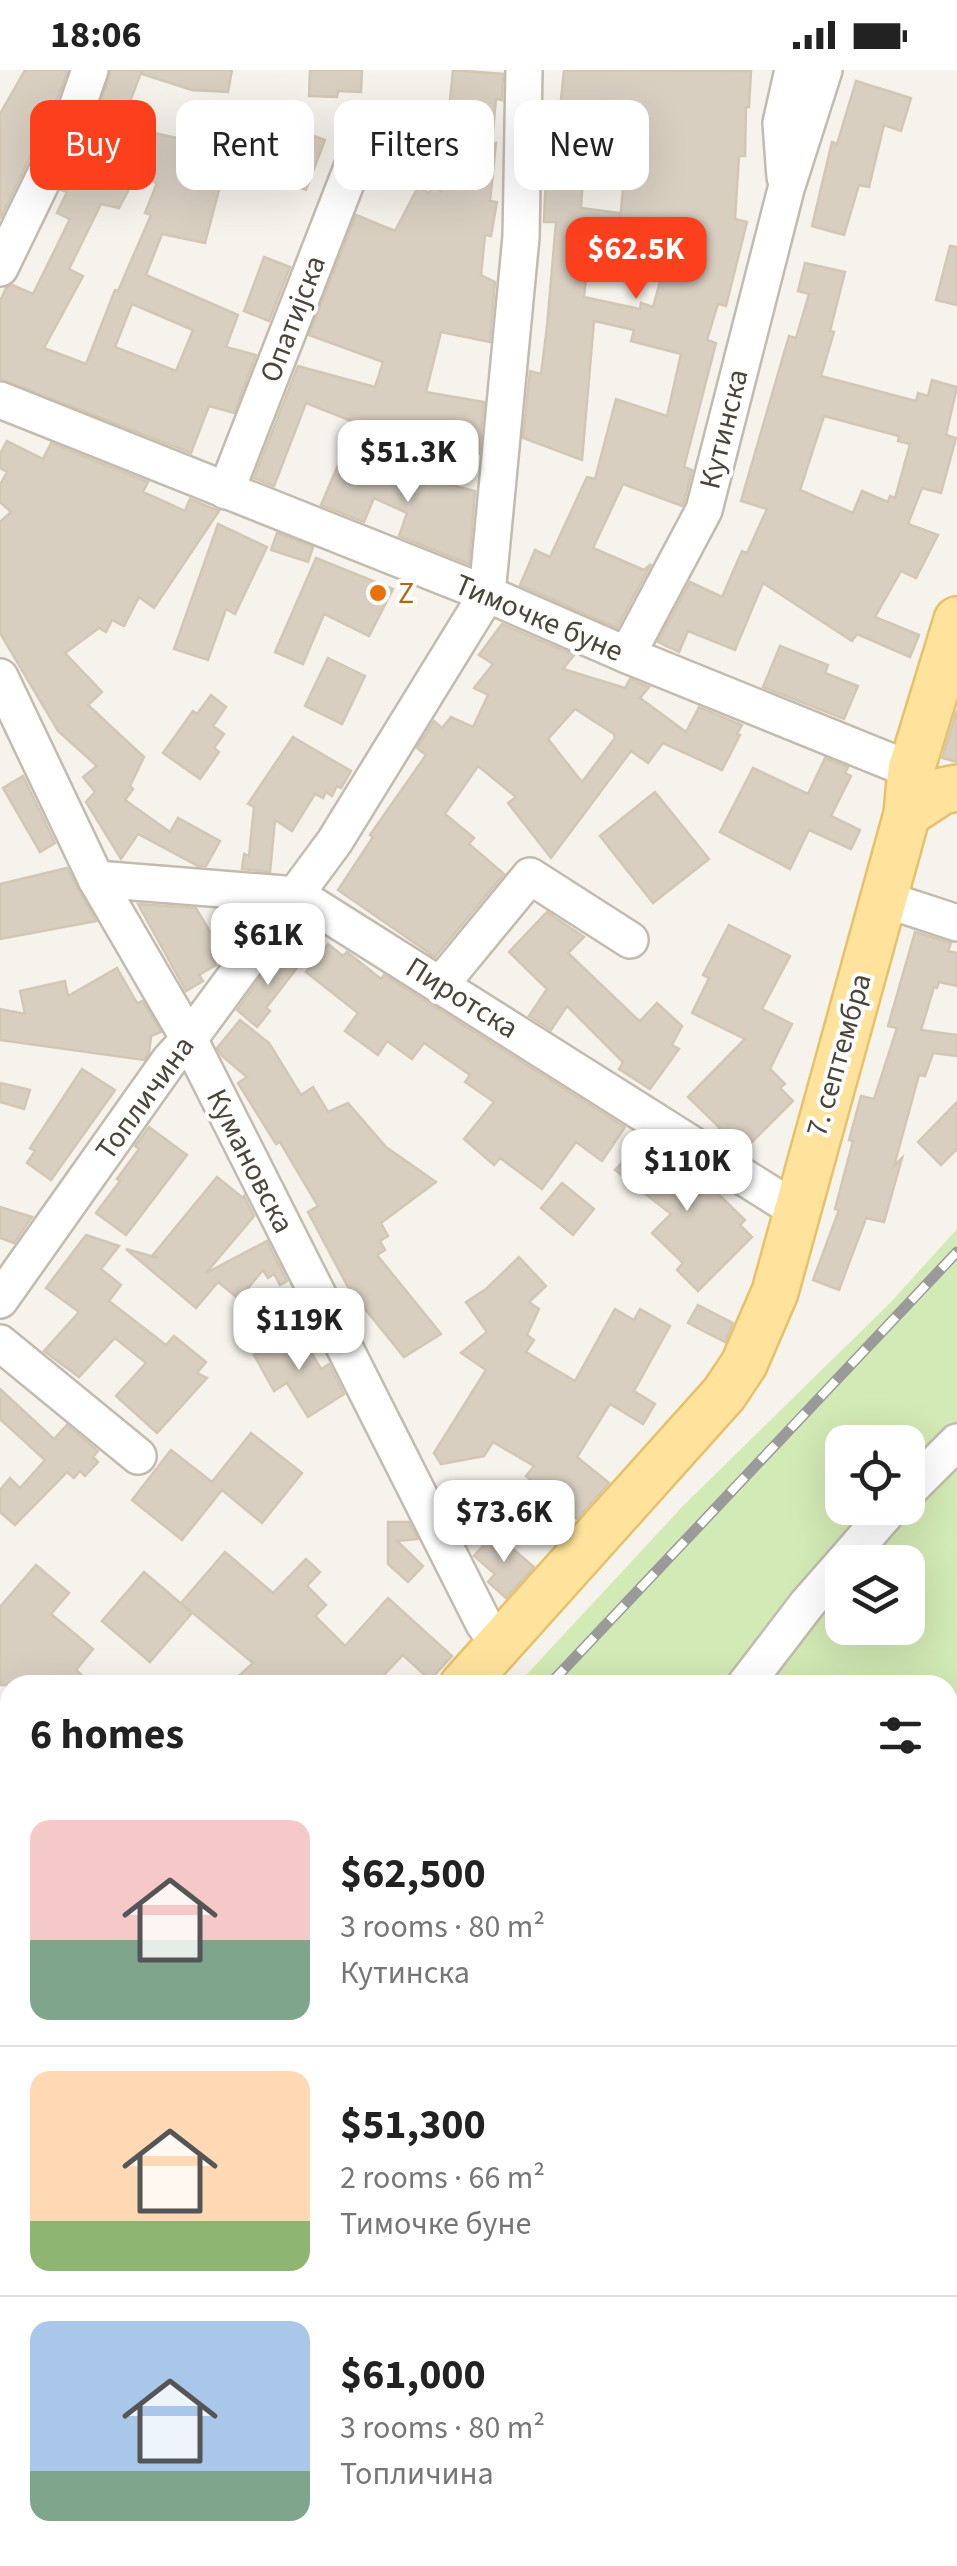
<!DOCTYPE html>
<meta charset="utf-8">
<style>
:root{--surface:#fff;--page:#f6f6f6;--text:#222;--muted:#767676;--line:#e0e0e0;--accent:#fc3f1d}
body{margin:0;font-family:"Source Sans 3",sans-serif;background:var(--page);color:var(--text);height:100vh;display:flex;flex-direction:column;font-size:38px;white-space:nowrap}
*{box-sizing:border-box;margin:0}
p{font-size:32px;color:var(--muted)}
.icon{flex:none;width:55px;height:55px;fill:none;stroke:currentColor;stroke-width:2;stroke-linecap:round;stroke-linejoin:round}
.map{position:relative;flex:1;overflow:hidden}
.details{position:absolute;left:0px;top:1605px;width:958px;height:892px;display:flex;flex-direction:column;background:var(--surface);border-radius:30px 30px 0 0;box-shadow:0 10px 40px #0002}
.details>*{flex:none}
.guide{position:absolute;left:30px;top:30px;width:898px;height:90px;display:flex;gap:20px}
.controls{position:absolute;left:825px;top:1355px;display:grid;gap:20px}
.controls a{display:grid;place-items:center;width:100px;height:100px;border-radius:20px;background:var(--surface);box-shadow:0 10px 40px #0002;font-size:50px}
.price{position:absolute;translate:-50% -85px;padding:0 22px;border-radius:20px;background:#fff;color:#222;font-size:32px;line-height:65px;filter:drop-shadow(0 2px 5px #0008)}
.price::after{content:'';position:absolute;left:50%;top:60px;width:30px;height:22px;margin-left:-15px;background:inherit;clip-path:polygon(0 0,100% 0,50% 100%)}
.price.active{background:var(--accent);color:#fff}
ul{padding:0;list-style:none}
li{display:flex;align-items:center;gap:30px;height:250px;padding:0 30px}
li+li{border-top:2px solid var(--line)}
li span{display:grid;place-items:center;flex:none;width:280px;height:200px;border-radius:20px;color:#555}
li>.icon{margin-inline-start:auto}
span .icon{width:120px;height:120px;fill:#fffc;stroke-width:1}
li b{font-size:42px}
h2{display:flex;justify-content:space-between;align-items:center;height:120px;padding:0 30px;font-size:42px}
.pill{padding:0 35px;border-radius:20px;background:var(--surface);box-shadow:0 10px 40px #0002;font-size:35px;line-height:90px}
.pill.active{background:var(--accent);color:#fff}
.status{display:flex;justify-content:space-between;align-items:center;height:70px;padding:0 50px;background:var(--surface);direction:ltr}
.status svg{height:28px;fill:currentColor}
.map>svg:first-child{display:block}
</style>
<div class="status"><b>18:06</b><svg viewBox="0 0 49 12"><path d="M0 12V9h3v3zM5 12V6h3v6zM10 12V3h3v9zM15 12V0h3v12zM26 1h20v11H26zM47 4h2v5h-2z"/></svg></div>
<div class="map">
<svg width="957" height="2496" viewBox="0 0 957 2496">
<rect width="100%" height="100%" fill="#f6f3ec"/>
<path fill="#d2eab5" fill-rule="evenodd" d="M957,1159v1337h-957v-324l10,-11v327h938v-873h-431l165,-178 209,-205zM842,1372h66v66h-66zM842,1492h66v66h-66z"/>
<g fill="#d8cfc1" stroke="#d3c7b4" stroke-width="2.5" fill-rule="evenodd">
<path d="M25,0h43l-13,35 -55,114v-105z"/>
<path d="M111,0h121l-4,22 -36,-2 -50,-16v-4l-18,47 14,5 -2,7 50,11 -1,5 9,2 -4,21 33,7 -18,68 -43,-9 -16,41 92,40 -12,32 30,8 -22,58 -25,-7 -18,47 -191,-74v-78l6,-13 6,-3 21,9 37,-75 -13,-6 10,-21 -6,-2 34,-70zM137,104l20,9 -12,30 6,2 -33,76 -3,-1 -29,74 -42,-16 39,-72 -14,-7 32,-65 18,4zM132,234l61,26 -17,41 -61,-24z"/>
<path d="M310,0h52l-1,22 -23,-1 -1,6 -28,-1z"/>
<path d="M453,0l50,4 -1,26 -6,-1 -4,44h4l-6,58 7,1 -6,34 -6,-1 -4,40 14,7 -5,60 -49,-10 -15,60 58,10 -5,52 -128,-22 3,-10 -48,-19 -32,83 -20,-8 44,-112 77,21 8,-25 -74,-27 47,-120 39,16 23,-44 11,6 4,-7 8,5z"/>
<path d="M564,0l187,1 -2,36h-3l-1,49h-6l-4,63 12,3 -21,84 -8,-2 -11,36 9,3 -32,124 8,3 -8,32 -2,4 -59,-22 -30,64 51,22 7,-6 -34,64 -97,-43 15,-35 15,7 37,-80 8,2 21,-80 51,17 14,-62 -50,-13 3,-11 -40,-9 -12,139 -59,-22 7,-67 11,3 6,-47 9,-105h-12l2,-48 37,2 -2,32 39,5 -4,28 -26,-3 -6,59 56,12 1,-6 12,4 19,-69 -53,-7 9,-96 -70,-5z"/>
<path d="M856,11l55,17 -10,33 -17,-6 -15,62 -10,-2 -15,50 -32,-9 20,-84 5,2z"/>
<path d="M287,56l38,14 -19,50 -38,-14 5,-12 -11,-4 10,-25 10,4z"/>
<path d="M950,176l7,1v58l-21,-5z"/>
<path d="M264,187l26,10 -21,54 -25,-10z"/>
<path d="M805,193l40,9 -15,59 4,1 -13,44 95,25 2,-8 10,3 4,-16 25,7 -11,48 10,3 -15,55 -19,-5 -14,36 30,11 -22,43 -15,-7 -26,46 44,18 -9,22 -53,-23 -5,7 -89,-58 -28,67 -47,-19 -9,21 -21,-10 32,-60 32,15 20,-46 5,2 20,-44 -26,-8 48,-165 7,2 13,-44 -11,-3zM824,346l75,20 -1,5 12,3 -15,54 -5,-2 -2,6 -26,-11 -9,22 -53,-23z"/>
<path d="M7,371l36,18 8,-16 97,39 -5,10 42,19 5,-12 29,12 -65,97 -15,-11 -15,29 -12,-6 -6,12 -7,-4 -34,25 37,39 -14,13 56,52 -14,29 3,3 -8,11 45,32 8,-14 42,23 -14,25h-8l-60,-32 -17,25 -35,-57 9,-10 -12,-15 14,-11 -39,-35 -58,-98v-111l11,-10 -11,-10v-17l7,-13 -7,-4v-14z"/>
<path d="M341,388l134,33 -6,73 -70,-28 8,-23 -33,-15 -10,24 -43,-17z"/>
<path d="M218,454l49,23 -32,67 -9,-5 -18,51 -34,-11z"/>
<path d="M277,463l36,14 -5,15 -37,-12z"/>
<path d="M316,488l77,31 -24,47 -45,-22 -21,50 -28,-12z"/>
<path d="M502,554l72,31 -11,14 62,19 5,-9 19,8 -9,11 46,34 13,-25 43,18 -5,9 3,1 -18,35 -59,-27 -15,20 -17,-12 -80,107 -43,-55 8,-6 -38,-31 -33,48 29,24 -5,6 35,30 -69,83 -97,-67 35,-53 -3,-2 56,-80 -9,-7 17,-27 8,7 9,-11 22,10 15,-32 -14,-7 19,-24 -14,-9zM575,639l39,25 1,4 -33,44 -34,-43z"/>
<path d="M780,576l48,19 -3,8 33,13 -14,33 -81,-32z"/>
<path d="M328,588l37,18 -23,48 -37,-18z"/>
<path d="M211,625l15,12 -13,19 11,8 -10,14 5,4 -19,27 -37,-26 30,-42 4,3z"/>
<path d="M957,640v52l-15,-4z"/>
<path d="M293,667l58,34 -10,17 -4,-2 -5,10 -6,-4 -3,6 -8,-4 -23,37 -17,-11 -5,52 -28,-3 2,-15 5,2 5,-49 -6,-3z"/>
<path d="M825,688l23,9 -3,6 6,3 -20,40 29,14 -9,19 -42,-19 -19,39 -70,-37 33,-64 55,26z"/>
<path d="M23,706l32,67 -15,9 -37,-64z"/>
<path d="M655,722l54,67 -56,44 -53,-67z"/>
<path d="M67,798l29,53 -96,18v-55z"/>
<path d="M138,834l58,4 24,41 -10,6 6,10 -17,10 4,6 -17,10z"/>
<path d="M547,842l37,25 -16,16 68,65 4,3 17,-18 25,23 -10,19 7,4 -29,40 -31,-20 4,-7 -56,-56 -16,24 -22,-14 18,-27 -38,-37z"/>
<path d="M729,855l61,31 -28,53 30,15 -22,45 15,15 -5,4 13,13 -50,50 -28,-17 5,-6 -32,-31 57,-58 -53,-26 17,-35 -6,-3z"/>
<path d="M915,862l36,11 -3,8 9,2v33l-18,-4 -2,6 -3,-1 -13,43 36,5v21l-24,-3 -8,23 -6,-1 -25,91 8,-8 -18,64 -18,-4 -27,72 -26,-10 26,-70 -4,-1 18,-68 -4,-1 12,-44 13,3 23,-71 -9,-2z"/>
<path d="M328,874l15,12 4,-4 34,27 3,-4 241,152 -23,34 -26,-19 -34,47 -42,-31 -6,7 -30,-26 30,-37 -29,-20 5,-7 -46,-32 -12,16 -25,-18 -9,14 -33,-24 13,-18 -52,-41z"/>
<path d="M281,880l19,14 -34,44 4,3 -13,16 -20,-17z"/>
<path d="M117,898l20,35 6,-2 18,31 -10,4 -2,17 -5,7 -144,-20v-31l25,5 -5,-23 45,-10 3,15z"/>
<path d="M240,950l29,23 32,52 12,-8 15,25 20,-9 38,44 50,35 -55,41 7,13 -8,5 5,9 -8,5 64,79 -37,23 -55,-68 -41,-77 10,-6 -38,-64 -4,2 -38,-61 9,-6 -25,-21 -5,-8z"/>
<path d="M82,999l33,21 -64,90 -24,-17 8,-12 -5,-3z"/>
<path d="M0,1013l30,7 -6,19 -24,-7z"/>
<path d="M957,1032v47l-16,16 -23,-23z"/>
<path d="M149,1057l38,28 -61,80 -30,-22 24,-32 -3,-2 22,-30 -4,-3z"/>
<path d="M645,1070l59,40 41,40 -5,5 12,12 -54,54 -21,-21 6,-7 -31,-30 19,-19 -56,-44z"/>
<path d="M217,1107l26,21 1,-2 10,20 -48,57 61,-32 20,40 -7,4 -6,-11 -6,4 -5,-8 -24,29 -21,-17 -22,26 -70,-59 32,9 -5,-3z"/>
<path d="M562,1113l32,26 -21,26 -32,-27z"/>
<path d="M0,1137l32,10 -18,26 -14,-5z"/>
<path d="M86,1165l33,11 -18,23 20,16 -12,16 57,44 8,-9 32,26 -9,11 10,5 -50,55 -41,-37 30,-33 -31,-25 -36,39 -35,-26 35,-39 -33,-24z"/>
<path d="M519,1187l27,29 -17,16 10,7 -12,26 7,5 -8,12 49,29 40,-72 19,11 6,-11 30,17 -36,65 21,13 -12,20 -33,-20 -33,53 32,26 -32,36 -51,-43 8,-10 -41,-24 -9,14 -43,8 -7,-11 52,-83 -25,-17 26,-21 -21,-30 20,-13z"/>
<path d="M698,1235l35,18 -8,19 -37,-19z"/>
<path d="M298,1260l23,39 8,-5 15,30 -36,23 -21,-34 -13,8 -20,-36z"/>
<path d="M0,1319l54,50 13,-14 31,26 -5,6 5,5 -13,14 -5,-5 -6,7 -7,-6 -52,53 -15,-13v-22l10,-12 10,10 25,-28 -45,-41z"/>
<path d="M251,1363l51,40 -40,50 -40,-33 -40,50 -50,-40 39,-50 41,32z"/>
<path d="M472,1419l10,17 -22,13 -10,-17z"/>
<path d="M388,1452h21l9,17 -21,2 26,25 -15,16 -20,-18z"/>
<path d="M495,1463l39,34 -28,31 -18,-16 7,-8 -21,-18z"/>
<path d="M225,1482l48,41 33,-34 14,13 -13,14 19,19 -11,11 30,30 43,-48 64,58 -22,24 -27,-25 -29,30h-145l24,-22 -72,-60z"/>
<path d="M36,1495l33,28 -18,21 42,35 -17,21 17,15h-93v-78z"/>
<path d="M144,1502l48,41 -42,49 -48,-41z"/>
</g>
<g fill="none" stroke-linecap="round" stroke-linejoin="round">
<defs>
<g id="minor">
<path d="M785,107l-4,-54 12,-53"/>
<path d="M0,198l75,-155 15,-43"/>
<path d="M0,330l487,194 140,61 284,115"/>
<path d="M226,421l134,-344"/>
<path d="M627,585l77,-145 82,-321 38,-119"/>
<path d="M0,607l96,202 93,160 295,585 16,22"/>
<path d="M96,809l201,16 499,315"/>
<path d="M884,829l73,24"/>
<path d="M441,914l89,-108 100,64"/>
<path d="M0,1230l169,-239 20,-22 146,-198 152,-247 34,-357 3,-167"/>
<path d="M0,1273l138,113"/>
<path d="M908,1421l49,-49"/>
<path d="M745,1615l62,-81 84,-96"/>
<path d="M0,1692l10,11"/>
<path d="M948,1890l9,4"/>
<path d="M0,1954l10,7"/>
<path d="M344,2496l3,-8"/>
</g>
<g id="major">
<path d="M907,744l35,-23 15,-3"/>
<path d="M463,1615l261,-291 20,-30 31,-72 132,-478 4,-44 46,-150"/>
<path d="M0,2114l10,-11"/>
</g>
</defs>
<use href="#minor" stroke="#c2bbae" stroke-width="40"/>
<use href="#major" stroke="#e6c16a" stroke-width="50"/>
<use href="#minor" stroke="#fff" stroke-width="35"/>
<use href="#major" stroke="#ffe39c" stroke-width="45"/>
<defs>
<g id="rail">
<path d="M549,1615l408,-433"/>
<path d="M0,2200l10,-10"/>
</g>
</defs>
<use href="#rail" stroke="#9a9a9a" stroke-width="11"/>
<use href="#rail" stroke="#fff" stroke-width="8" stroke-dasharray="22" stroke-linecap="butt"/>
</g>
<circle fill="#e8710a" stroke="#fff" stroke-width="4" cx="378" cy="523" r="10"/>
<g text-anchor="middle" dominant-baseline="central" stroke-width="8" stroke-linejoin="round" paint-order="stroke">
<g font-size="30" fill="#4b4439" stroke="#fff">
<text transform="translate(293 249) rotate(-69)">Опатијска</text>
<text transform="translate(724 359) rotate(-76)">Кутинска</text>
<text transform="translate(539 548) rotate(23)">Тимочке буне</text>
<text transform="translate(462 928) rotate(32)">Пиротска</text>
<text transform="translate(839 985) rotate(-74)">7. септембра</text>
<text transform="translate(145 1028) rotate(-54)">Топличина</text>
<text transform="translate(250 1091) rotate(63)">Кумановска</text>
</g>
<g font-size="30" fill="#c56008" stroke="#fff" text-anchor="start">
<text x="398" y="523">Z</text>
</g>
</g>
</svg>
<div class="controls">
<a><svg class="icon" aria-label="locate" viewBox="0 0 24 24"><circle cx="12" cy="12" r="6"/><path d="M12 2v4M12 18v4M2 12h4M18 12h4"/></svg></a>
<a><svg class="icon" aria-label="layers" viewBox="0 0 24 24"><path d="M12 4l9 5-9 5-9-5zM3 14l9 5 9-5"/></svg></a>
</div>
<b class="price active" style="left:636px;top:232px">$62.5K</b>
<b class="price" style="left:408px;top:435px">$51.3K</b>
<b class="price" style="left:268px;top:918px">$61K</b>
<b class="price" style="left:687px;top:1144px">$110K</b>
<b class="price" style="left:299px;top:1303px">$119K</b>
<b class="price" style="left:504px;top:1495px">$73.6K</b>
<div class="guide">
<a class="pill active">Buy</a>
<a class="pill">Rent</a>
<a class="pill">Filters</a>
<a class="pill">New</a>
</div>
<section class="details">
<h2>6 homes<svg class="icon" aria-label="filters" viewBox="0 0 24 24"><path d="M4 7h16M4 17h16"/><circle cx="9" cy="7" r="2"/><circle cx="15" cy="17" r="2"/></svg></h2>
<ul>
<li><span style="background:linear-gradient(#f6c9c9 60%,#7fa58c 0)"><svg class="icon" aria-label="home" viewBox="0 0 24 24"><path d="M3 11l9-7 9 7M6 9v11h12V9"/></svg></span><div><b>$62,500</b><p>3 rooms · 80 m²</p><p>Кутинска</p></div></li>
<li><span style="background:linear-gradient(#ffd9b3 75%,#8fb573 0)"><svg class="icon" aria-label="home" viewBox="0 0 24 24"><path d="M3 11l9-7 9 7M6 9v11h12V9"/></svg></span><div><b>$51,300</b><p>2 rooms · 66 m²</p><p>Тимочке буне</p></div></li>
<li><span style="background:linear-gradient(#a9c7e8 75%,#7fa58c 0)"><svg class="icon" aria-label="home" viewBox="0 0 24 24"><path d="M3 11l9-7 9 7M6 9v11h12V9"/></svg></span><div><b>$61,000</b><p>3 rooms · 80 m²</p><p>Топличина</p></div></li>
</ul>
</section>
</div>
